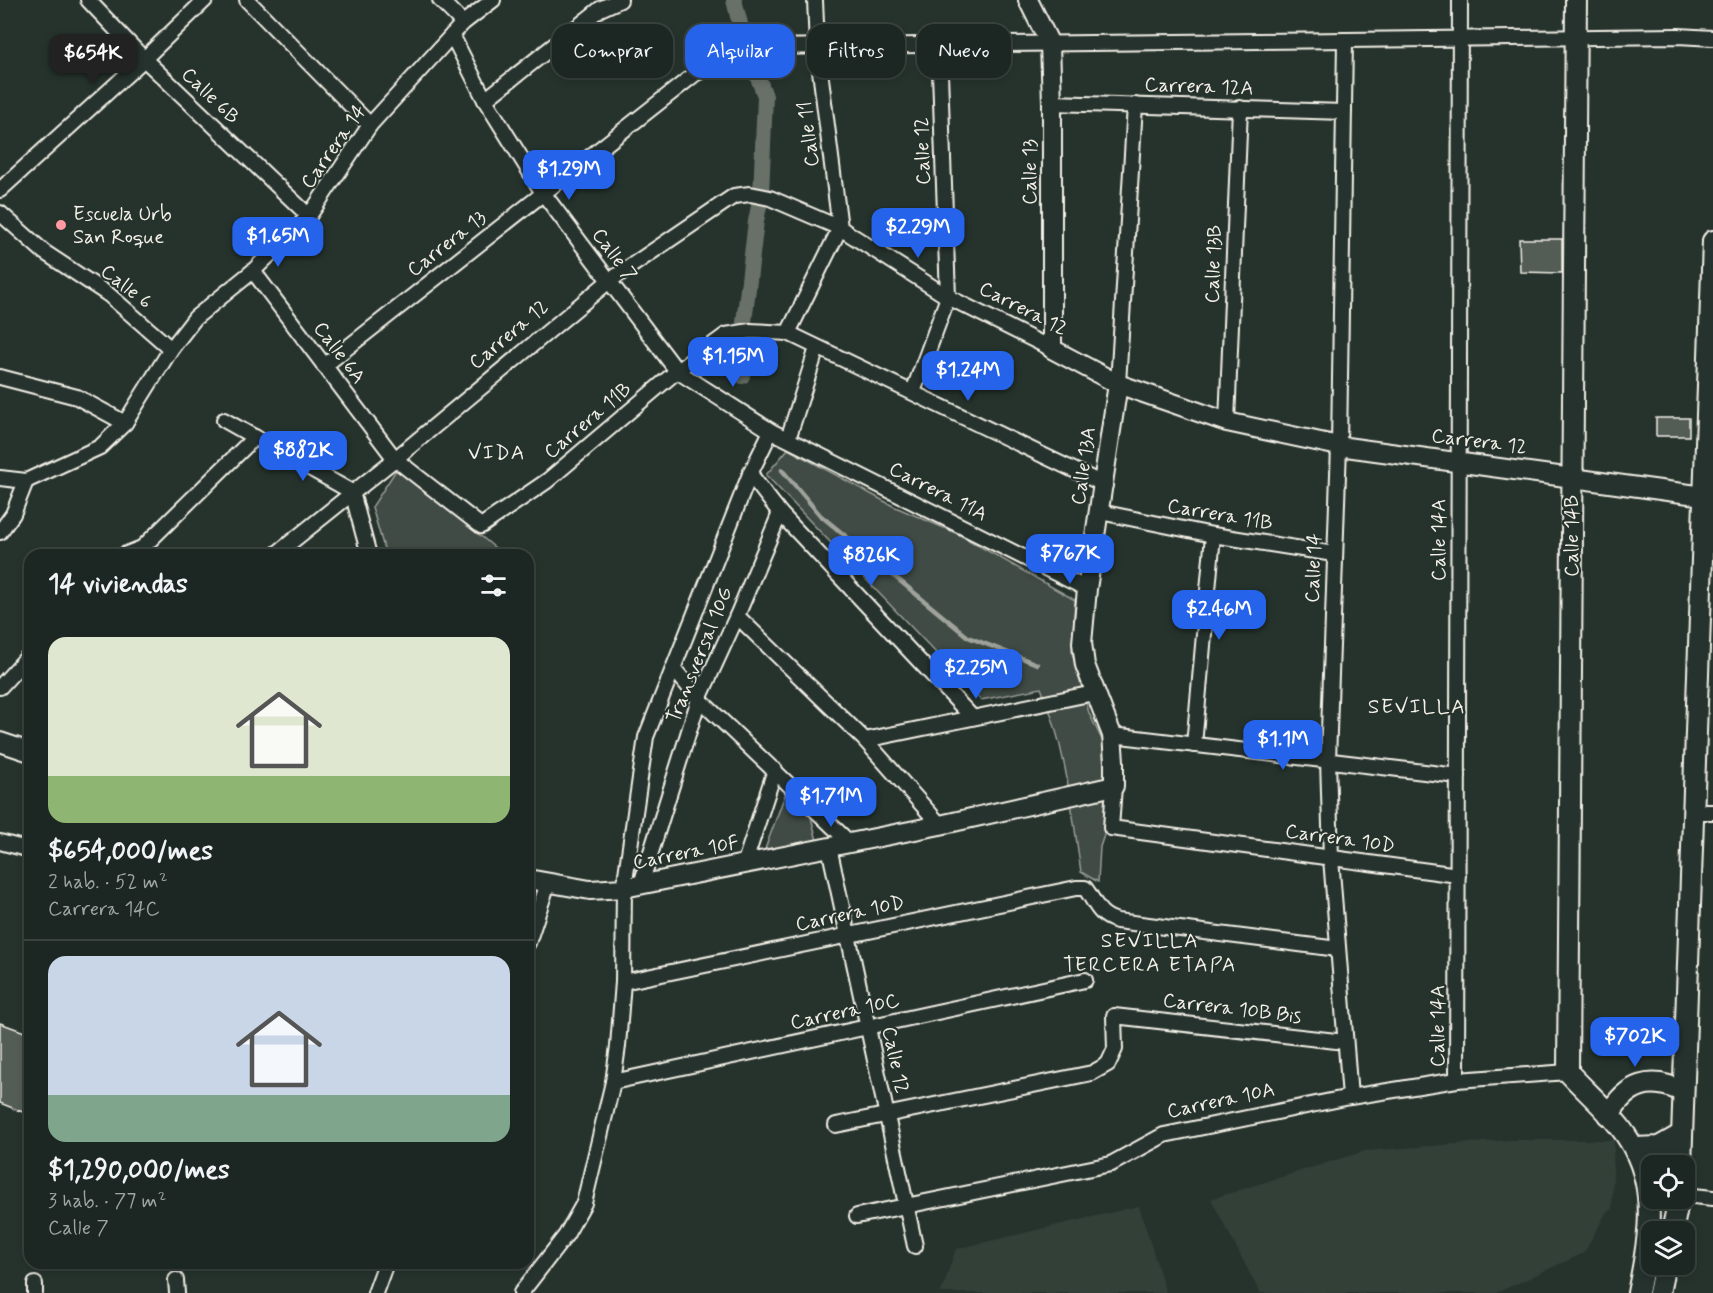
<!DOCTYPE html>
<html lang="es">
<meta charset="utf-8">
<style>
:root{--surface:#1c2622;--page:#29322f;--text:#f1f3f6;--muted:#a0a5a5;--line:#3a4340;--accent:#2563eb}
body{margin:0;font-family:Mynerve,sans-serif;background:var(--page);color:var(--text);height:100vh;display:flex;flex-direction:column;font-size:22px;white-space:nowrap}
*{box-sizing:border-box;margin:0}
p{font-size:20px;color:var(--muted)}
.icon{flex:none;width:33px;height:33px;fill:none;stroke:currentColor;stroke-width:2;stroke-linecap:round;stroke-linejoin:round}
.map{position:relative;flex:1;overflow:hidden}
.side{position:absolute;left:24px;top:549px;width:510px;height:720px;display:flex;flex-direction:column;background:var(--surface);border-radius:18px;box-shadow:0 3px 9px #0003,0 0 0 2px var(--line)}
.side>*{flex:none}
.banner{position:absolute;left:552px;top:24px;width:570px;height:54px;display:flex;gap:12px}
.fabs{position:absolute;left:1641px;top:1155px;display:grid;gap:12px}
.fabs a{display:grid;place-items:center;width:54px;height:54px;border-radius:12px;background:var(--surface);box-shadow:0 3px 9px #0003,0 0 0 2px var(--line);font-size:30px}
.price{position:absolute;translate:-50% -51px;padding:0 14px;border-radius:12px;background:var(--accent);color:#fff;font-size:20px;line-height:39px;filter:drop-shadow(0 2px 3px #0008)}
.price::after{content:'';position:absolute;left:50%;top:36px;width:18px;height:14px;margin-left:-9px;background:inherit;clip-path:polygon(0 0,100% 0,50% 100%)}
.price.selected{background:#222;color:#fff}
ul{padding:0;list-style:none}
li{display:grid;align-content:center;gap:12px;height:318px;padding:0 24px}
li+li{border-top:2px solid var(--line)}
li span{display:grid;place-items:center;height:186px;border-radius:18px;color:#555}
li>.icon{margin-inline-start:auto}
span .icon{width:108px;height:108px;fill:#fffc;stroke-width:1}
li b{font-size:26px}
h2{display:flex;justify-content:space-between;align-items:center;height:72px;padding:0 24px;font-size:26px}
.chip{padding:0 21px;border-radius:18px;background:var(--surface);box-shadow:0 3px 9px #0003,0 0 0 2px var(--line);font-size:21px;line-height:54px}
.chip.selected{background:var(--accent);color:#fff}
.map>svg:first-child{display:block}
</style>
<div class="map">
<svg width="1713" height="1293" viewBox="0 0 1713 1293">
<rect width="100%" height="100%" fill="#26332d"/>
<filter id="ink" filterUnits="userSpaceOnUse"><feTurbulence type="fractalNoise" baseFrequency=".0167" numOctaves="2"/><feDisplacementMap in="SourceGraphic" scale="12" xChannelSelector="R" yChannelSelector="G"/><feConvolveMatrix kernelMatrix="1 2 1 2 8 2 1 2 1" color-interpolation-filters="sRGB"/></filter>
<g filter="url(#ink)">
<g fill="#333f39">
<path d="M1509,1140h105l-2,69 -6,4 -22,40 -88,40h-236l-49,-94 154,-48z"/>
<path d="M1139,1206l27,87h-225l15,-44z"/>
</g>
<g fill="#414b45" stroke="#9a9e96" stroke-width="1.5">
<path d="M788,449l105,57 65,28 117,66 -3,53 17,60 14,29 3,87 -6,18 -2,35 -17,-10c-9,-61 -15,-127 -40,-184l-60,12 -215,-225z"/>
<path d="M398,467l102,85v3h-114l-14,-48z"/>
<path d="M786,792l25,25 6,24 -52,8z"/>
</g>
<g fill="none" stroke-linecap="round" stroke-linejoin="round">
<path stroke="#9fa39b" stroke-width="4.5" d="M782,470l38,45 148,122 69,27"/>
<path stroke="#676f68" stroke-width="16" d="M734,0l10,40 21,56 -4,100 -5,25 -13,110 -1,45"/>
</g>
<g fill="#525c55" stroke="#f4f1e8" stroke-width="1.5">
<path d="M1519,239h43v34l-42,-1z"/>
<rect x="1656" y="418" width="33" height="18"/>
<path d="M0,1023l30,11v81l-30,-12z"/>
</g>
<g fill="none" stroke-linecap="round" stroke-linejoin="round">
<defs>
<g id="minor">
<path d="M88,0l56,59 165,157"/>
<path d="M247,0l123,125"/>
<path d="M440,0l23,23"/>
<path d="M452,35l33,65 58,93 134,178 94,60 316,158"/>
<path d="M1345,40l-6,406 -11,314 3,98 19,239"/>
<path d="M485,100l115,-91 20,-9"/>
<path d="M1052,103l292,9"/>
<path d="M0,190l144,-131 61,-59"/>
<path d="M0,213l44,39 65,43 62,54"/>
<path d="M253,271l142,188 86,67 66,-45 130,-110 49,-36 24,-4 38,2 317,152"/>
<path d="M788,333l52,-105 -23,-181 -2,-47"/>
<path d="M324,366l371,-292 46,-22 19,-5 918,-11 35,2"/>
<path d="M0,377l77,20 48,26"/>
<path d="M1118,384l17,-279"/>
<path d="M913,392l35,-95 -9,-252"/>
<path d="M224,420l128,72 17,63"/>
<path d="M1227,422l13,-314"/>
<path d="M788,439l29,-91"/>
<path d="M750,474l30,39 192,204"/>
<path d="M0,478l26,3 74,-34 25,-24 46,-74 24,-31 58,-47 56,-55 61,-91 93,-102 30,-23"/>
<path d="M1100,512l113,23 121,19"/>
<path d="M0,532l13,-18 13,-33"/>
<path d="M124,555l18,-7 113,-111"/>
<path d="M275,555l120,-96 214,-178 125,-85 16,-2 20,4 70,30 108,69 104,52"/>
<path d="M737,616l128,124 75,85"/>
<path d="M674,669l25,30 151,144"/>
<path d="M0,687l30,-33"/>
<path d="M1112,735l346,41"/>
<path d="M865,740l229,-47"/>
<path d="M1194,745l19,-210"/>
<path d="M1114,786l-3,42 347,47"/>
<path d="M1693,812h20"/>
<path d="M0,842l30,8"/>
<path d="M829,847l86,399"/>
<path d="M744,865l31,-95"/>
<path d="M641,884l58,-185 38,-83 43,-103"/>
<path d="M528,943l20,-60"/>
<path d="M623,982l453,-94h9c12,16 11,26 32,33l221,28"/>
<path d="M1457,1080l3,-1080"/>
<path d="M613,1082l472,-102"/>
<path d="M836,1125l256,-52 16,-9 7,-15 -1,-33 231,26"/>
<path d="M1684,1195l29,3"/>
<path d="M857,1216l254,-52 53,-29 186,-38 107,-17 111,-8"/>
<path d="M176,1280l1,13"/>
<path d="M35,1293v-9"/>
<path d="M375,1293l11,-30"/>
<path d="M521,1293l45,-58 18,-32 29,-121 5,-36 5,-64 1,-94 22,-151 104,-263 21,-43"/>
</g>
<g id="tertiary">
<path d="M1028,0l22,44 2,59v246l66,35 109,38 112,24 365,50"/>
<path d="M0,742l30,10"/>
<path d="M528,879l62,11 34,-2 316,-63 174,-39v-25l-2,-26 -27,-70 -3,-22 5,-54 31,-205"/>
</g>
<g id="secondary">
<path d="M1576,0l-8,1072c22,24 51,47 66,77 24,45 14,96 4,144"/>
<path d="M1609,1115c17,-31 42,-40 74,-23"/>
<path d="M1634,1148l25,-1 23,-13"/>
<path d="M1681,1166l32,-925"/>
<path d="M1672,1232l7,-34"/>
<path d="M1659,1293l6,-29"/>
</g>
</defs>
<use href="#minor" stroke="#f4f1e8" stroke-width="18"/>
<use href="#tertiary" stroke="#f4f1e8" stroke-width="22"/>
<use href="#secondary" stroke="#f4f1e8" stroke-width="24"/>
<use href="#minor" stroke="#26332d" stroke-width="14"/>
<use href="#tertiary" stroke="#26332d" stroke-width="18"/>
<use href="#secondary" stroke="#26332d" stroke-width="20"/>
</g>
</g>
<circle fill="#ff9aa2" stroke="#26332d" stroke-width="2" cx="61" cy="225" r="6"/>
<g text-anchor="middle" dominant-baseline="central" stroke-width="4.5" stroke-linejoin="round" paint-order="stroke">
<g font-size="20" fill="#f4f1e8" stroke="#26332d">
<text transform="translate(1199 87) rotate(2)">Carrera 12A</text>
<text transform="translate(210 96) rotate(44)">Calle 6B</text>
<text transform="translate(809 134) rotate(-97)">Calle 11</text>
<text transform="translate(334 147) rotate(-55)">Carrera 14</text>
<text transform="translate(923 151) rotate(-92)">Calle 12</text>
<text transform="translate(1030 172) rotate(-90)">Calle 13</text>
<text transform="translate(447 244) rotate(-38)">Carrera 13</text>
<text transform="translate(614 255) rotate(53)">Calle 7</text>
<text transform="translate(1214 264) rotate(-88)">Calle 13B</text>
<text transform="translate(126 287) rotate(38)">Calle 6</text>
<text transform="translate(1023 309) rotate(27)">Carrera 12</text>
<text transform="translate(509 335) rotate(-40)">Carrera 12</text>
<text transform="translate(339 353) rotate(53)">Calle 6A</text>
<text transform="translate(588 421) rotate(-40)">Carrera 11B</text>
<text transform="translate(1479 442) rotate(7)">Carrera 12</text>
<text transform="translate(1084 466) rotate(-82)">Calle 13A</text>
<text transform="translate(938 492) rotate(27)">Carrera 11A</text>
<text transform="translate(1220 515) rotate(10)">Carrera 11B</text>
<text transform="translate(1572 536) rotate(-90)">Calle 14B</text>
<text transform="translate(1439 540) rotate(-90)">Calle 14A</text>
<text transform="translate(1314 568) rotate(-88)">Calle 14</text>
<text transform="translate(700 655) rotate(-68)">Transversal 10G</text>
<text transform="translate(1340 839) rotate(8)">Carrera 10D</text>
<text transform="translate(686 853) rotate(-11)">Carrera 10F</text>
<text transform="translate(850 914) rotate(-12)">Carrera 10D</text>
<text transform="translate(1232 1009) rotate(7)">Carrera 10B Bis</text>
<text transform="translate(845 1012) rotate(-12)">Carrera 10C</text>
<text transform="translate(1438 1026) rotate(-90)">Calle 14A</text>
<text transform="translate(895 1060) rotate(78)">Calle 12</text>
<text transform="translate(1221 1101) rotate(-12)">Carrera 10A</text>
</g>
<g font-size="20" fill="#f4f1e8" stroke="#26332d" text-anchor="start">
<text x="73" y="214">Escuela Urb<tspan x="73" dy="23">San Roque</tspan></text>
</g>
<g font-size="21" letter-spacing="1.5" fill="#f4f1e8" stroke="#26332d">
<text x="497" y="453">VIDA</text>
<text x="1417" y="707">SEVILLA</text>
<text x="1150" y="941">SEVILLA<tspan x="1150" dy="24">TERCERA ETAPA</tspan></text>
</g>
</g>
</svg>
<div class="fabs">
<a><svg class="icon" aria-label="locate" viewBox="0 0 24 24"><circle cx="12" cy="12" r="6"/><path d="M12 2v4M12 18v4M2 12h4M18 12h4"/></svg></a>
<a><svg class="icon" aria-label="layers" viewBox="0 0 24 24"><path d="M12 4l9 5-9 5-9-5zM3 14l9 5 9-5"/></svg></a>
</div>
<b class="price selected" style="left:93px;top:85px">$654K</b>
<b class="price" style="left:569px;top:201px">$1.29M</b>
<b class="price" style="left:918px;top:259px">$2.29M</b>
<b class="price" style="left:278px;top:268px">$1.65M</b>
<b class="price" style="left:733px;top:388px">$1.15M</b>
<b class="price" style="left:968px;top:402px">$1.24M</b>
<b class="price" style="left:303px;top:482px">$882K</b>
<b class="price" style="left:1070px;top:585px">$767K</b>
<b class="price" style="left:871px;top:587px">$826K</b>
<b class="price" style="left:1219px;top:641px">$2.46M</b>
<b class="price" style="left:976px;top:700px">$2.25M</b>
<b class="price" style="left:1283px;top:771px">$1.1M</b>
<b class="price" style="left:831px;top:828px">$1.71M</b>
<b class="price" style="left:1635px;top:1068px">$702K</b>
<div class="banner">
<a class="chip">Comprar</a>
<a class="chip selected">Alquilar</a>
<a class="chip">Filtros</a>
<a class="chip">Nuevo</a>
</div>
<section class="side">
<h2>14 viviendas<svg class="icon" aria-label="filters" viewBox="0 0 24 24"><path d="M4 7h16M4 17h16"/><circle cx="9" cy="7" r="2"/><circle cx="15" cy="17" r="2"/></svg></h2>
<ul>
<li><span style="background:linear-gradient(#dfe7d0 75%,#8fb573 0)"><svg class="icon" aria-label="home" viewBox="0 0 24 24"><path d="M3 11l9-7 9 7M6 9v11h12V9"/></svg></span><div><b>$654,000/mes</b><p>2 hab. · 52 m²</p><p>Carrera 14C</p></div></li>
<li><span style="background:linear-gradient(#c9d6e8 75%,#7fa58c 0)"><svg class="icon" aria-label="home" viewBox="0 0 24 24"><path d="M3 11l9-7 9 7M6 9v11h12V9"/></svg></span><div><b>$1,290,000/mes</b><p>3 hab. · 77 m²</p><p>Calle 7</p></div></li>
</ul>
</section>
</div>
